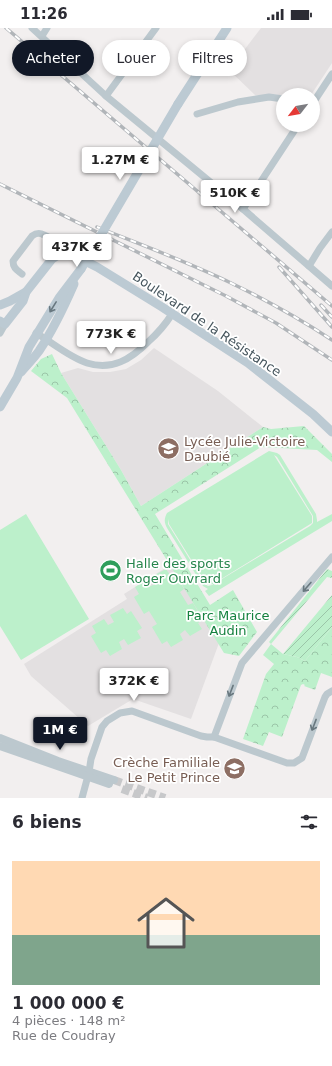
<!DOCTYPE html>
<html lang="fr">
<meta charset="utf-8">
<style>
:root{--surface:#fff;--page:#f7f7f7;--text:#2b2b33;--muted:#7c7c81;--line:#e1e1e2;--accent:#111827}
body{margin:0;font-family:"DejaVu Sans",sans-serif;background:var(--page);color:var(--text);height:100vh;display:flex;flex-direction:column;font-size:15px;white-space:nowrap}
*{box-sizing:border-box;margin:0}
p{font-size:13px;color:var(--muted)}
.icon{flex:none;width:22px;height:22px;fill:none;stroke:currentColor;stroke-width:2;stroke-linecap:round;stroke-linejoin:round}
.map{position:relative;height:770px;overflow:hidden}
.panel{display:flex;flex-direction:column;background:var(--surface);flex:1}
.panel>*{flex:none}
.banner{position:absolute;left:12px;top:12px;width:308px;height:36px;display:flex;gap:8px}
.needle{width:26px;rotate:239deg}
.controls{position:absolute;left:276px;top:60px;display:grid;gap:8px}
.controls a{display:grid;place-items:center;width:44px;height:44px;border-radius:50%;background:var(--surface);box-shadow:0 2px 6px #0003;font-size:20px}
.price{position:absolute;translate:-50% -34px;padding:0 9px;border-radius:4px;background:#fff;color:#222;font-size:13px;line-height:26px;filter:drop-shadow(0 1px 2px #0008)}
.price::after{content:'';position:absolute;left:50%;top:24px;width:12px;height:9px;margin-left:-6px;background:inherit;clip-path:polygon(0 0,100% 0,50% 100%)}
.price.active{background:var(--accent);color:#fff}
ul{padding:0;list-style:none}
li{display:grid;align-content:center;gap:8px;height:212px;padding:0 12px}
li+li{border-top:1px solid var(--line)}
li span{display:grid;place-items:center;height:124px;border-radius:0px;color:#555}
li>.icon{margin-inline-start:auto}
span .icon{width:72px;height:72px;fill:#fffc;stroke-width:1}
li b{font-size:17px}
h2{display:flex;justify-content:space-between;align-items:center;height:48px;padding:0 12px;font-size:17px}
.chip{padding:0 14px;border-radius:18px;background:var(--surface);box-shadow:0 2px 6px #0003;font-size:14px;line-height:36px}
.chip.active{background:var(--accent);color:#fff}
.status{display:flex;justify-content:space-between;align-items:center;height:28px;padding:0 20px;background:var(--surface);direction:ltr}
.status svg{height:11px;fill:currentColor}
.map>svg:first-child{display:block}
</style>
<div class="status"><b>11:26</b><svg viewBox="0 0 49 12"><path d="M0 12V9h3v3zM5 12V6h3v6zM10 12V3h3v9zM15 12V0h3v12zM26 1h20v11H26zM47 4h2v5h-2z"/></svg></div>
<div class="map">
<svg width="332" height="770" viewBox="0 0 332 770">
<defs>
<pattern id="forest-crowns" width="20" height="18" patternUnits="userSpaceOnUse"><rect width="20" height="18" fill="#bcf0cb"/><path d="M2 6a3 3 0 1 1 6 0M12 15a3 3 0 1 1 6 0" fill="none" stroke="#9bc5a8"/></pattern>
<pattern id="garden-furrows" width="10" height="10" patternUnits="userSpaceOnUse"><rect width="10" height="10" fill="#bcf0cb"/><path d="M-1 1l2-2M0 10L10 0M9 11l2-2" fill="none" stroke="#9bc5a8"/></pattern>
</defs>
<rect width="100%" height="100%" fill="#f2efef"/>
<g fill="#e3e0e1">
<path d="M261,0h71v35l-21,32h-56l-26,-25z"/>
<path d="M154,320l64,43 45,36 -122,79 -20,-36 -60,-97 17,-5 15,4h17l16,-3 15,-9z"/>
<path d="M170,537l49,78 -28,76 -58,-20 -45,27 -57,-50 -7,-12 103,-65 -3,-5z"/>
</g>
<g fill="url(#forest-crowns)">
<path d="M52,326l9,19 60,97 20,36 122,-79 8,2 33,-3 28,28v8l-15,-12 -56,-3 -106,67 55,91 23,-15 24,42 -18,24 -15,-3 -157,-255 -36,-27 10,-12z"/>
<path d="M332,599v50l-11,-4 -6,17 -11,-4 1,-1 -2,-1 -2,1 -19,52 -13,-5 -6,14 -20,-7 23,-65 8,-10 -11,-9 8,-11 12,10 14,3 8,4z"/>
</g>
<g fill="url(#garden-furrows)">
<path d="M327,541l5,2v7l-5,-1 -56,67 -2,-2z"/>
<path d="M332,567v32l-27,34 -8,-4 -14,-3z"/>
</g>
<g fill="#bcf0cb" fill-rule="evenodd">
<path d="M269,423l8,2 3,2 36,59 1,6v2l15,-8v7l-123,75 -4,-5 3,-2 -5,-3 -36,-58c-3,-6 -3,-9 0,-15zM274,427l3,2 36,59v7l-3,3 -98,59 -4,1 -3,-2 -37,-60v-5l1,5 36,58 3,3 5,-1 99,-61v-7z"/>
<path d="M26,486l63,105 -68,41 -21,-34v-96z"/>
<path d="M166,541l4,6 4,-3 10,17 -4,3 8,13 5,-2 10,17 -5,3 4,6 -12,7 -5,-6 -5,4 3,6 -12,7 -4,-6 -5,3 -10,-17 5,-3 -8,-13 -5,3 -10,-17 5,-3 -4,-7 12,-7 4,6 6,-3 -4,-7z"/>
<path d="M123,580l4,6 4,-3 11,17 -5,3 4,7 -13,7 -4,-6 -5,3 3,7 -12,7 -4,-6 -5,3 -10,-17 5,-3 -4,-7 12,-7 4,6 6,-3 -4,-7z"/>
</g>
<g fill="none" stroke-linecap="round" stroke-linejoin="round">
<g stroke="#c7c8ca" stroke-width="8" stroke-dasharray="8 4" stroke-linecap="butt">
<path d="M114,752l51,18"/>
<path d="M122,761l25,9"/>
</g>
<g stroke="#bcc8ce" stroke-width="7">
<path d="M32,0l74,68 137,113 89,77"/>
<path d="M42,8l5,-8"/>
<path d="M106,68l50,-68"/>
<path d="M313,75l19,-29"/>
<path d="M197,86l41,-12 31,-5 14,2"/>
<path d="M243,181l55,-84"/>
<path d="M309,238l11,-18 12,-16"/>
<path d="M22,246c-5,-4 -9,-6 -9,-13l19,-25c4,-3 7,-4 12,-1 11,5 11,9 14,20"/>
<path d="M0,305l5,-9"/>
<path d="M36,305c17,10 33,24 51,30 25,8 44,-4 61,-21 9,-8 17,-17 24,-28"/>
<path d="M214,709l28,-74 90,-106"/>
<path d="M82,770l7,-26 2,-13 11,-32 5,-6 13,-8 12,-2 69,25 6,1h7l73,26h7l8,-5 23,-61 2,-3 5,-3"/>
</g>
<g stroke="#bcc8ce" stroke-width="8">
<path d="M0,710l58,23 56,19"/>
<path d="M0,718l109,38"/>
</g>
<g stroke="#bccad3" stroke-width="9">
<path d="M178,76l49,-76"/>
<path d="M0,277l10,-4 16,-9"/>
<path d="M0,293l5,3 18,-23 3,-9 26,-33 6,-4 7,-2 8,2 24,12 65,40 86,56 65,51 19,18"/>
<path d="M21,344c6,-7 13,-14 18,-21 14,-21 25,-44 35,-67"/>
<path d="M0,379l17,-29 12,-31 30,-49 22,-29"/>
</g>
<defs>
<g id="rail">
<path d="M6,0l326,278"/>
<path d="M0,156l226,112 50,27 56,37"/>
<path d="M97,199c45,18 91,35 134,56 35,17 69,36 101,57"/>
<path d="M279,239l53,60"/>
<path d="M321,277l11,12"/>
</g>
</defs>
<use href="#rail" stroke="#b1b5b9" stroke-width="3.5"/>
<use href="#rail" stroke="#fff" stroke-width="2" stroke-dasharray="6" stroke-linecap="butt"/>
<path stroke="#bccad3" stroke-width="9" d="M81,241l97,-165"/>
</g>
<defs><path id="oneway-shaft" d="M-6 0H5M1.5-3L5.5 0L1.5 3" fill="none" stroke-width="1.6" stroke-linecap="round" stroke-linejoin="round"/></defs>
<use stroke="#697880" href="#oneway-shaft" transform="translate(53 279) rotate(122)"/>
<g stroke="#69787f">
<use href="#oneway-shaft" transform="translate(307 559) rotate(131)"/>
<use href="#oneway-shaft" transform="translate(231 663) rotate(111)"/>
<use href="#oneway-shaft" transform="translate(314 697) rotate(111)"/>
</g>
<defs>
<symbol id="school-disc" viewBox="-11 -11 22 22"><circle r="9.5" fill="#8d6e63" stroke="#fff"/><path d="M0-5L7-2L0 1L-7-2ZM-4 1L0 2.5L4 1V4Q0 6-4 4Z" fill="#fff"/></symbol>
<symbol id="stadium-disc" viewBox="-11 -11 22 22"><circle r="9.5" fill="#2e9e5b" stroke="#fff"/><path d="M0-5a6.5 5 0 1 0 0 10a6.5 5 0 1 0 0-10ZM-3.5-1.8h7v3.6h-7Z" fill="#fff"/></symbol>
</defs>
<g fill-rule="evenodd">
<use href="#school-disc" x="156" y="408" width="25" height="25"/>
<use href="#stadium-disc" x="98" y="530" width="25" height="25"/>
<use href="#school-disc" x="222" y="728" width="25" height="25"/>
</g>
<g text-anchor="middle" dominant-baseline="central" stroke-width="3.5" stroke-linejoin="round" paint-order="stroke">
<g font-size="13" fill="#46555d" stroke="#fff">
<text transform="translate(207 296) rotate(34)">Boulevard de la Résistance</text>
</g>
<g font-size="13" fill="#785e54" stroke="#fff" text-anchor="start">
<text x="184" y="413">Lycée Julie-Victoire<tspan x="184" dy="15">Daubié</tspan></text>
<text x="220" y="734" text-anchor="end">Crèche Familiale<tspan x="220" dy="15">Le Petit Prince</tspan></text>
</g>
<g font-size="13" fill="#27864d" stroke="#fff" text-anchor="start">
<text x="126" y="535">Halle des sports<tspan x="126" dy="15">Roger Ouvrard</tspan></text>
</g>
<g font-size="13" fill="#15813f" stroke="#fff">
<text x="228" y="587">Parc Maurice<tspan x="228" dy="15">Audin</tspan></text>
</g>
</g>
</svg>
<div class="controls">
<a><svg class="needle" viewBox="-14 -14 28 28"><path d="M0-13l5 13h-10z" fill="#e53935"/><path d="M0 13l5-13h-10z" fill="#7c7c81"/></svg></a>
</div>
<b class="price" style="left:120px;top:153px">1.27M €</b>
<b class="price" style="left:235px;top:186px">510K €</b>
<b class="price" style="left:77px;top:240px">437K €</b>
<b class="price" style="left:111px;top:327px">773K €</b>
<b class="price" style="left:134px;top:674px">372K €</b>
<b class="price active" style="left:60px;top:723px">1M €</b>
<div class="banner">
<a class="chip active">Acheter</a>
<a class="chip">Louer</a>
<a class="chip">Filtres</a>
</div>
</div>
<section class="panel">
<h2>6 biens<svg class="icon" aria-label="filters" viewBox="0 0 24 24"><path d="M4 7h16M4 17h16"/><circle cx="9" cy="7" r="2"/><circle cx="15" cy="17" r="2"/></svg></h2>
<ul>
<li><span style="background:linear-gradient(#ffd9b3 60%,#7fa58c 0)"><svg class="icon" aria-label="home" viewBox="0 0 24 24"><path d="M3 11l9-7 9 7M6 9v11h12V9"/></svg></span><div><b>1 000 000 €</b><p>4 pièces · 148 m²</p><p>Rue de Coudray</p></div></li>
</ul>
</section>
